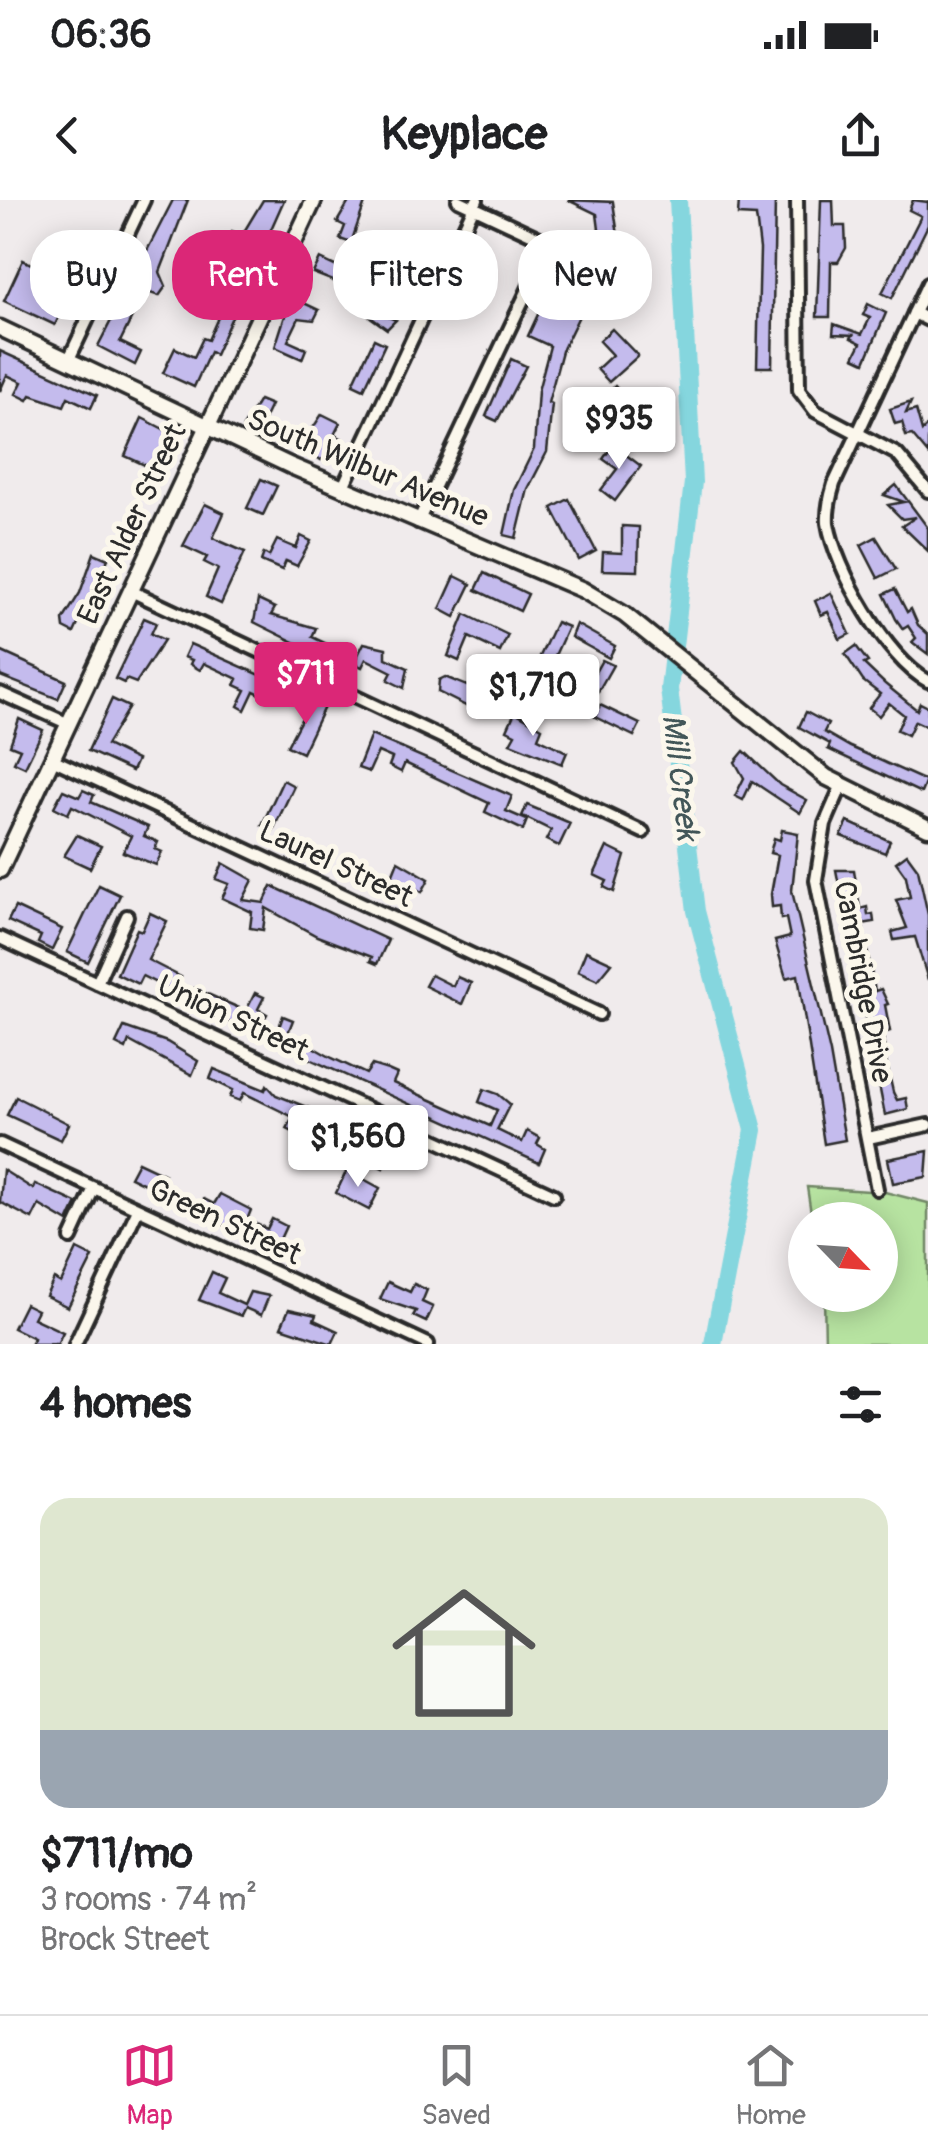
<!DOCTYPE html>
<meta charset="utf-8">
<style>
:root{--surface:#fff;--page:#f6f6f6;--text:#202124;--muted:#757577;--line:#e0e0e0;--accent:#db2777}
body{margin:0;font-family:Pangolin,sans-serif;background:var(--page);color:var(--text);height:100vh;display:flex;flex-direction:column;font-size:38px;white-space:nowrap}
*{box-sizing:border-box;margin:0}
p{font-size:32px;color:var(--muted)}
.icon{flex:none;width:55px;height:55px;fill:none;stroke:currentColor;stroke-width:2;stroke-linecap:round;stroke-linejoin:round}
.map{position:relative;height:1144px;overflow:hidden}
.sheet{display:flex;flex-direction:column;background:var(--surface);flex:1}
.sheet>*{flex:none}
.top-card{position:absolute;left:30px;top:30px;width:870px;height:90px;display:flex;gap:20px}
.needle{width:65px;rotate:115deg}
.buttons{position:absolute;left:788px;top:1002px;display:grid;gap:20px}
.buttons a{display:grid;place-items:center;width:110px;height:110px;border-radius:50%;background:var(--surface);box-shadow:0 5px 25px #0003;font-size:50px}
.price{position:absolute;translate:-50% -85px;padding:0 22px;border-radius:10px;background:#fff;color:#222;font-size:32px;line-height:65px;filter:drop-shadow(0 2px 5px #0008)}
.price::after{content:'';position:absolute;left:50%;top:60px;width:30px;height:22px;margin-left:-15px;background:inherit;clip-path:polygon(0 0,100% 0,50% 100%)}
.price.active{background:var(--accent);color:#fff}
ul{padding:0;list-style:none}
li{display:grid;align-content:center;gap:20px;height:530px;padding:0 40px}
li+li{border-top:2px solid var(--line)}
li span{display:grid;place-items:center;height:310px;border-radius:30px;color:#555}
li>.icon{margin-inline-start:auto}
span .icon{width:180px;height:180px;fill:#fffc;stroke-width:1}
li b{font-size:42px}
h2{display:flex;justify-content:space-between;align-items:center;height:120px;padding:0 40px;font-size:42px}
.pill{padding:0 35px;border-radius:40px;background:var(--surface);box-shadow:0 5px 25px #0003;font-size:35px;line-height:90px}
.pill.active{background:var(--accent);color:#fff}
.status{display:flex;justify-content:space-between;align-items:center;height:70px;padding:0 50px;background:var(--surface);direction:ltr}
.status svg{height:28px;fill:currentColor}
header{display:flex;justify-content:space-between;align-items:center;height:130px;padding:0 40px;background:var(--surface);font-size:45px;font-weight:700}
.tab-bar{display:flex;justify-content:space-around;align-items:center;height:140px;border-top:2px solid var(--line);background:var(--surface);font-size:28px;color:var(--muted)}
.tab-bar a{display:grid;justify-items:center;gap:5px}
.tab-bar .active{color:var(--accent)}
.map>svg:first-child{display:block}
</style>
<div class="status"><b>06:36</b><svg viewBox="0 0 49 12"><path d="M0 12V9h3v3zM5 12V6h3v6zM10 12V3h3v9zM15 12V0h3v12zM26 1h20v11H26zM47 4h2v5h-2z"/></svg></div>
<header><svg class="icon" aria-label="back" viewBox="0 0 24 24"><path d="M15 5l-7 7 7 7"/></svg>Keyplace<svg class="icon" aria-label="share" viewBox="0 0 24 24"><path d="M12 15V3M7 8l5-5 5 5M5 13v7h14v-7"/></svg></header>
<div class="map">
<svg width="928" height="1144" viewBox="0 0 928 1144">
<rect width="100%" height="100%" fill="#f0ebec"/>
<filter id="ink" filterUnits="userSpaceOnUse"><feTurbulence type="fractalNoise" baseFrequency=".01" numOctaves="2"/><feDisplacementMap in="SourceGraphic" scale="20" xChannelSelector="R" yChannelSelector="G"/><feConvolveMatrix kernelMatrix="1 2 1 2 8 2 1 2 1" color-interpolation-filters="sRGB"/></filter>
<g filter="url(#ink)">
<path fill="#b7e3a1" stroke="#718766" stroke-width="2.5" d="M807,987l78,5 43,11v141h-103l-1,-49h56v-75h-68z"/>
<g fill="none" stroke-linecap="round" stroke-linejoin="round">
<path stroke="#85d6de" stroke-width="18" d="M678,0l15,282 -24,207 27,222 58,219 -41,214"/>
</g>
<g fill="#c4bbed" stroke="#2b2b2b" stroke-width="2.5">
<path d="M173,0h15l-28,72 6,14 -7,10 -14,-5 -25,51 21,10 -6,13 -37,-19z"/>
<path d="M263,0h21l-69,155 -5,-3 -16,35 -31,-14 12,-25 19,9 9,-19 5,2 16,-36 -9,-5 23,-51 -12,-6 6,-11 10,4z"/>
<path d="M350,0h16l-15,43 -11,-4 5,-13 -8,-4z"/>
<path d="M568,0l45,2 6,40 -18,3 -4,-31z"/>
<path d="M739,0h36l-3,167h-15l3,-118 -4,-33 -18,-1z"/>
<path d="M821,0h12l1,26h11l1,22 -8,14h-7l-1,55h-13z"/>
<path d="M913,0l15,2v23l-36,73 -10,-5 39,-77 -12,-6z"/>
<path d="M408,33l14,7 -36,76 10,4 -9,9 -18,-13 12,-12 -20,-10 15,-32 9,4 4,-11 8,4z"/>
<path d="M347,48l15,8 -5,11 -5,-2 -9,20 -30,-12 7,-14 17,8z"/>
<path d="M622,57l9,56 -16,3 -9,-56z"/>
<path d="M23,60l25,12 4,-9 34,16 -8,17 -8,-3 -15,32 -51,-24z"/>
<path d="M563,61l16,7 -19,40 19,8 -17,35 -14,52 4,1 -5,48 -19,37 -12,49 -12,-3 10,-45 20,-41 4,-58 12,-45 -22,-10z"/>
<path d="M291,97l28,13 -5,10 -15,-2 -11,23 18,8 -4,10 -27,-12z"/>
<path d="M868,104l18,9 -21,49 -11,-5 7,-14 -10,-5 2,-3 -20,-1 1,-10 28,10 8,-16 -7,-3z"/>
<path d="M612,129l26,27 -29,26 -12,-13 15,-14 -13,-14z"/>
<path d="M374,139l11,5 -21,45 -11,-5z"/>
<path d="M0,151l97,44 -6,13 -23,-11 -4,9 -33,-11 -3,5 -12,-6 6,-12 -15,-7 -7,16z"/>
<path d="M511,159l15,7 -29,55 -11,-5z"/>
<path d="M615,186l25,27 -28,27 -12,-13 15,-14 -13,-14z"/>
<path d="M259,200l12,5 -9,19 18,8 -4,9 -33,-14z"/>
<path d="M911,202l-5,11 10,-3 6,21 6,-6v29l-16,-19 -6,1 -4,-14 -7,2 -5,-15z"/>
<path d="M322,214l18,9 -6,12 7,3 -8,16 -12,6 -15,-10 -1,-10z"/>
<path d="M142,218l37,19 -17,36 -37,-17z"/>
<path d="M613,245l28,21 -26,35 -14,-11 16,-21 -14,-10z"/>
<path d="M261,279l16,7 -14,29 -16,-7z"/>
<path d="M896,285l32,43v23l-26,-25 14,-9 -14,2 -14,-14 16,-3 -20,-7z"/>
<path d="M569,299l27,52 -17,9 -27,-52z"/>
<path d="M205,304l19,9 -11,25 32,14 -24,52 -15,-7 12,-28 -14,-7 3,-5 -24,-11z"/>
<path d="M622,326l17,1 -1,44 -36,-1 1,-18 19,1z"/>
<path d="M301,336l10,5 -14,25 -11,-5 -4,9 -21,-9 3,-8 5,3 8,-16 19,8z"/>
<path d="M876,337l20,32 -18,9 -17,-33z"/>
<path d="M94,353l14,6 -34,74 -10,-5 -1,-8 17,-27z"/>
<path d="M484,373l44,21 -8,17 -44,-21z"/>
<path d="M455,376l16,8 -16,33 -15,-8z"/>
<path d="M895,389l12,23 4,-3 7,16 10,9v20l-16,-12 4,-4 -8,-12 -5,3 -7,-10 -12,-25z"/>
<path d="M831,393l19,41 -10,5 -12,-27 -7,3 -6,-14z"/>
<path d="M258,400l17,8 -4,7 45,13 -4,9 34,16 -5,12 -87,-43z"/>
<path d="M465,414l43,21 -8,17 -31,-15 -10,24 -11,-5z"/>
<path d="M144,418l12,5 -5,11 13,6 -28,43 -10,-4 -2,4 -9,-4z"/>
<path d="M556,422l12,5 -20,44 6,2 -3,7 -17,-11z"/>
<path d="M576,424l39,22 -6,12 -38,-21z"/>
<path d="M364,443l22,5v10l22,10 -4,20 -16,-8 4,-8 -26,-13 -4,8 -8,-4z"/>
<path d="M190,444l91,40 -8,16 -19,-9 -9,19 -7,-4 8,-16 -11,-5 3,-6 -34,-16 -4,7 -10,-6 2,-4 -8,-3z"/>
<path d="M856,446l12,16 -4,2 21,20 32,26 3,-7 8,4v20l-13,-6 -7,14 -11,-5 7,-15 -15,-12 -10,13 -10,-8 11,-14 -17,-13 -18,-27z"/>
<path d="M0,451l66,30 -8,18 -58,-23z"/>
<path d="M602,460l11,5 -22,39 -11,-5z"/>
<path d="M445,477l37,15 -8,18 -36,-18 1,-12z"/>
<path d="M112,499l17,8 -23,38 31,15 -5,11 -44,-20z"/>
<path d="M311,501l13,6 -22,46 -15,-7z"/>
<path d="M600,505l40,19 -6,12 -39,-19z"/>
<path d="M515,512l27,16 -4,10 29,14 -5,12 -52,-21 5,-9 -8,-4z"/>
<path d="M806,512l22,12 -4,8 26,15 76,34 -5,12 -93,-44 2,-5 -31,-17z"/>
<path d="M19,519l24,11 -18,37 -11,-5 6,-13 -10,-4z"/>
<path d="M371,535l141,61 -6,15 21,9 -4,10 -38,-18 4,-9 -84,-40 -4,9 -12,-6 3,-8 -14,-6 -9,20 -11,-4z"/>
<path d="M744,551l36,34 27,15 -7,13 -48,-32 -9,19 -8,-4 9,-18 -9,-16z"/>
<path d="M283,580l11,6 -21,44 -11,-5z"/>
<path d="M63,590l16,7 4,-7 11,5 -3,7 57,25 -4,9 14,6 -3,7 7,3 -6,13 -33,-13 8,-16 -59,-30 -4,8 -14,-7z"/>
<path d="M527,605l43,18 -11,23 -13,-6 5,-10 -29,-14z"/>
<path d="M848,622l42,19 -5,12 -44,-17z"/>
<path d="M782,630l16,3 -6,58 38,162 15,87 -21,4 -26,-169 -12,3 -11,-37 15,-4 -4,-19 -5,1 -1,-13 -8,1 -1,-13 7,-39 -8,-2 4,-15 6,2z"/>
<path d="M77,635l24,11 -11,22 -26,-12z"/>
<path d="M607,647l18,9 -11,36 -10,-5 3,-6 -13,-6z"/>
<path d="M907,654l11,15 10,46v65l-13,-43 -21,3 -2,-8 15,-4 -11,-28 14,-3 -4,-21 -10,-14z"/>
<path d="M398,661l31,18 -7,13 -30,-16z"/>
<path d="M223,663l30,17 -10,20 21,3 8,-17 116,54 -11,24 -7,-3 2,-4 -55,-21 -51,-28 -3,22 -13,-2 2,-16 -30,-14 7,-14 -13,-5z"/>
<path d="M836,670h18l6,39 7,-2 1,8 5,-1 1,8 -12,2 13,67 6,-2 7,15 -3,1 5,26 -7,2 2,23 8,36 4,8 9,-2 2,11 -23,6z"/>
<path d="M99,685l21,10 -32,67 -21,-10z"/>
<path d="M15,707l47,22 -10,21 -14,-7 3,-7 -33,-15z"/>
<path d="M150,713l17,8 -19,39 33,17 -9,19 -9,-4 3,-4 -24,-12 -4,8 -21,-10 20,-45 5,2z"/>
<path d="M586,751l26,12 -14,17 -20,-9z"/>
<path d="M431,775l22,11 4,-9 14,6 -9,21 -37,-18z"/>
<path d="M194,788l52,23 9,-18 9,4 -6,12 9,5 -5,9 16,7 5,-14 10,4 -5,13 44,25 34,16 6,-9 16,5 9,4 -4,9 97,43 7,-16 -18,-8 5,-13 14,5 12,10 -13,26 25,12 5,-11 13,7 -3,6 8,5 -6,14 -313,-142 -17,-4 1,-3 -23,-11z"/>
<path d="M124,827l43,15 31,19 -6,14 -63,-34 -3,8 -10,-5z"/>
<path d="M214,869l51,21 2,-5 9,10 33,13 -12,26 -10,-5 6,-12 -49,-24 -4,8 -10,-4 3,-7 -23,-11z"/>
<path d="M16,897l53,27 -8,16 -54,-25z"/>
<path d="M367,932l25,16 -9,20 -27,-13z"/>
<path d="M928,951l-2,26 -33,6 -5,-24z"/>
<path d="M138,962l26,12 -7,16 -27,-13z"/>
<path d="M3,970l30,19 2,-5 42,19 -9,19 -29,-17 -7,14 -32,-17z"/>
<path d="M347,970l33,18 -11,22 -33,-17z"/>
<path d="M220,994l31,16 -4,10 20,9 5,-10 14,7 -11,24 -77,-37 6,-14 10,5z"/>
<path d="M77,1049l16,8 -25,50 -22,-11 8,-17 7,4z"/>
<path d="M212,1072l13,6 -7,15 26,12 6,-13 19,4 -8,19 -16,-7 -4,8 -42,-16z"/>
<path d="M388,1082l22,10 4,-8 13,6 -5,12 11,5 -7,15 -13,-6 3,-5 -36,-12z"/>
<path d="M25,1104l12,6 -4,8 30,14 -6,12h-26l3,-6 -21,-10z"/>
<path d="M289,1109l27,6 -2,5 24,11 -6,13 -51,-17z"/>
</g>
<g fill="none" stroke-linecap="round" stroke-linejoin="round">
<defs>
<g id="minor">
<path d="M797,0l2,190 16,21 82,43 31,37"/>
<path d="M928,83l-94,201c-4,13 -7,25 -6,39 7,45 59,137 100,158"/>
<path d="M914,113l14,7"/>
<path d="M69,159l75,-159"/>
<path d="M342,289l135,-289"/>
<path d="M418,322l132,-279 -92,-43"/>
<path d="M131,391l512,241"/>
<path d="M0,493l69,31"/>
<path d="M52,559l547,255"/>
<path d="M841,587l-16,37 -9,56 61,309"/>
<path d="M0,738l554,257"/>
<path d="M97,783l30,-67"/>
<path d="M868,938l60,-13"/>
<path d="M0,944l428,200"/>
<path d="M71,1038l23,-50"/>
<path d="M75,1144l63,-135"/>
</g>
<g id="major">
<path d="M0,128l291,138 292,124 42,25 201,162 102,51"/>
<path d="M0,670l314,-670"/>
</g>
</defs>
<use href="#minor" stroke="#2b2b2b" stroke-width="18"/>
<use href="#major" stroke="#2b2b2b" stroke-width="21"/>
<use href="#minor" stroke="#fbf7ec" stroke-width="10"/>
<use href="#major" stroke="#fbf7ec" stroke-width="14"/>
</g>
</g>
<g text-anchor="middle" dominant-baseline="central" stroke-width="10" stroke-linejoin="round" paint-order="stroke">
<g font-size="30" fill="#2b2b2b" stroke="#fbf7ec">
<text transform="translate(368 268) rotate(23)">South Wilbur Avenue</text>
<text transform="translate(132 324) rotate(-65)">East Alder Street</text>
<text transform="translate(336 664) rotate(25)">Laurel Street</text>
<text transform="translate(863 782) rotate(79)">Cambridge Drive</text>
<text transform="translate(233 818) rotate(25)">Union Street</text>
<text transform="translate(225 1022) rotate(25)">Green Street</text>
</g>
<g font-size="32" font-style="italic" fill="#425658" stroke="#fbf7ec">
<text transform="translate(680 577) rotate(83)">Mill Creek</text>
</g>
</g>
</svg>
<div class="buttons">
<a><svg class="needle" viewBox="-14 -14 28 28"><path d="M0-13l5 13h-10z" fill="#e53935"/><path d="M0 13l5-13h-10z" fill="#757577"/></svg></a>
</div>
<b class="price" style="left:619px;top:272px">$935</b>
<b class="price active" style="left:306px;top:527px">$711</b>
<b class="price" style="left:533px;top:539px">$1,710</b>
<b class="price" style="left:358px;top:990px">$1,560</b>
<div class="top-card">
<a class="pill">Buy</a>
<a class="pill active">Rent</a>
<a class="pill">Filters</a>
<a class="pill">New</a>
</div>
</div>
<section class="sheet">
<h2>4 homes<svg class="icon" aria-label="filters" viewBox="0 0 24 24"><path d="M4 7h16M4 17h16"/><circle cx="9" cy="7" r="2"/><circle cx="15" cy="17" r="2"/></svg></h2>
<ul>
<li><span style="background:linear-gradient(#dfe7d0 75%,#9aa5b1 0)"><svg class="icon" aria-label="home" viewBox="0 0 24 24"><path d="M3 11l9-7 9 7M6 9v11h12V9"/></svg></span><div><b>$711/mo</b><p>3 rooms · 74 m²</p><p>Brock Street</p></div></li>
</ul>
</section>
<nav class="tab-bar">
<a class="active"><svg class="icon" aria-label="map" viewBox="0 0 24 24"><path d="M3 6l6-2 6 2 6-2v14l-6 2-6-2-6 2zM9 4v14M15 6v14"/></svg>Map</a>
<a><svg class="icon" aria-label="saved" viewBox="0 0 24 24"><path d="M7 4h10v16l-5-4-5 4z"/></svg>Saved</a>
<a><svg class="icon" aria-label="home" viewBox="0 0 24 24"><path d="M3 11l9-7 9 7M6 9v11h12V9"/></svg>Home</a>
</nav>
